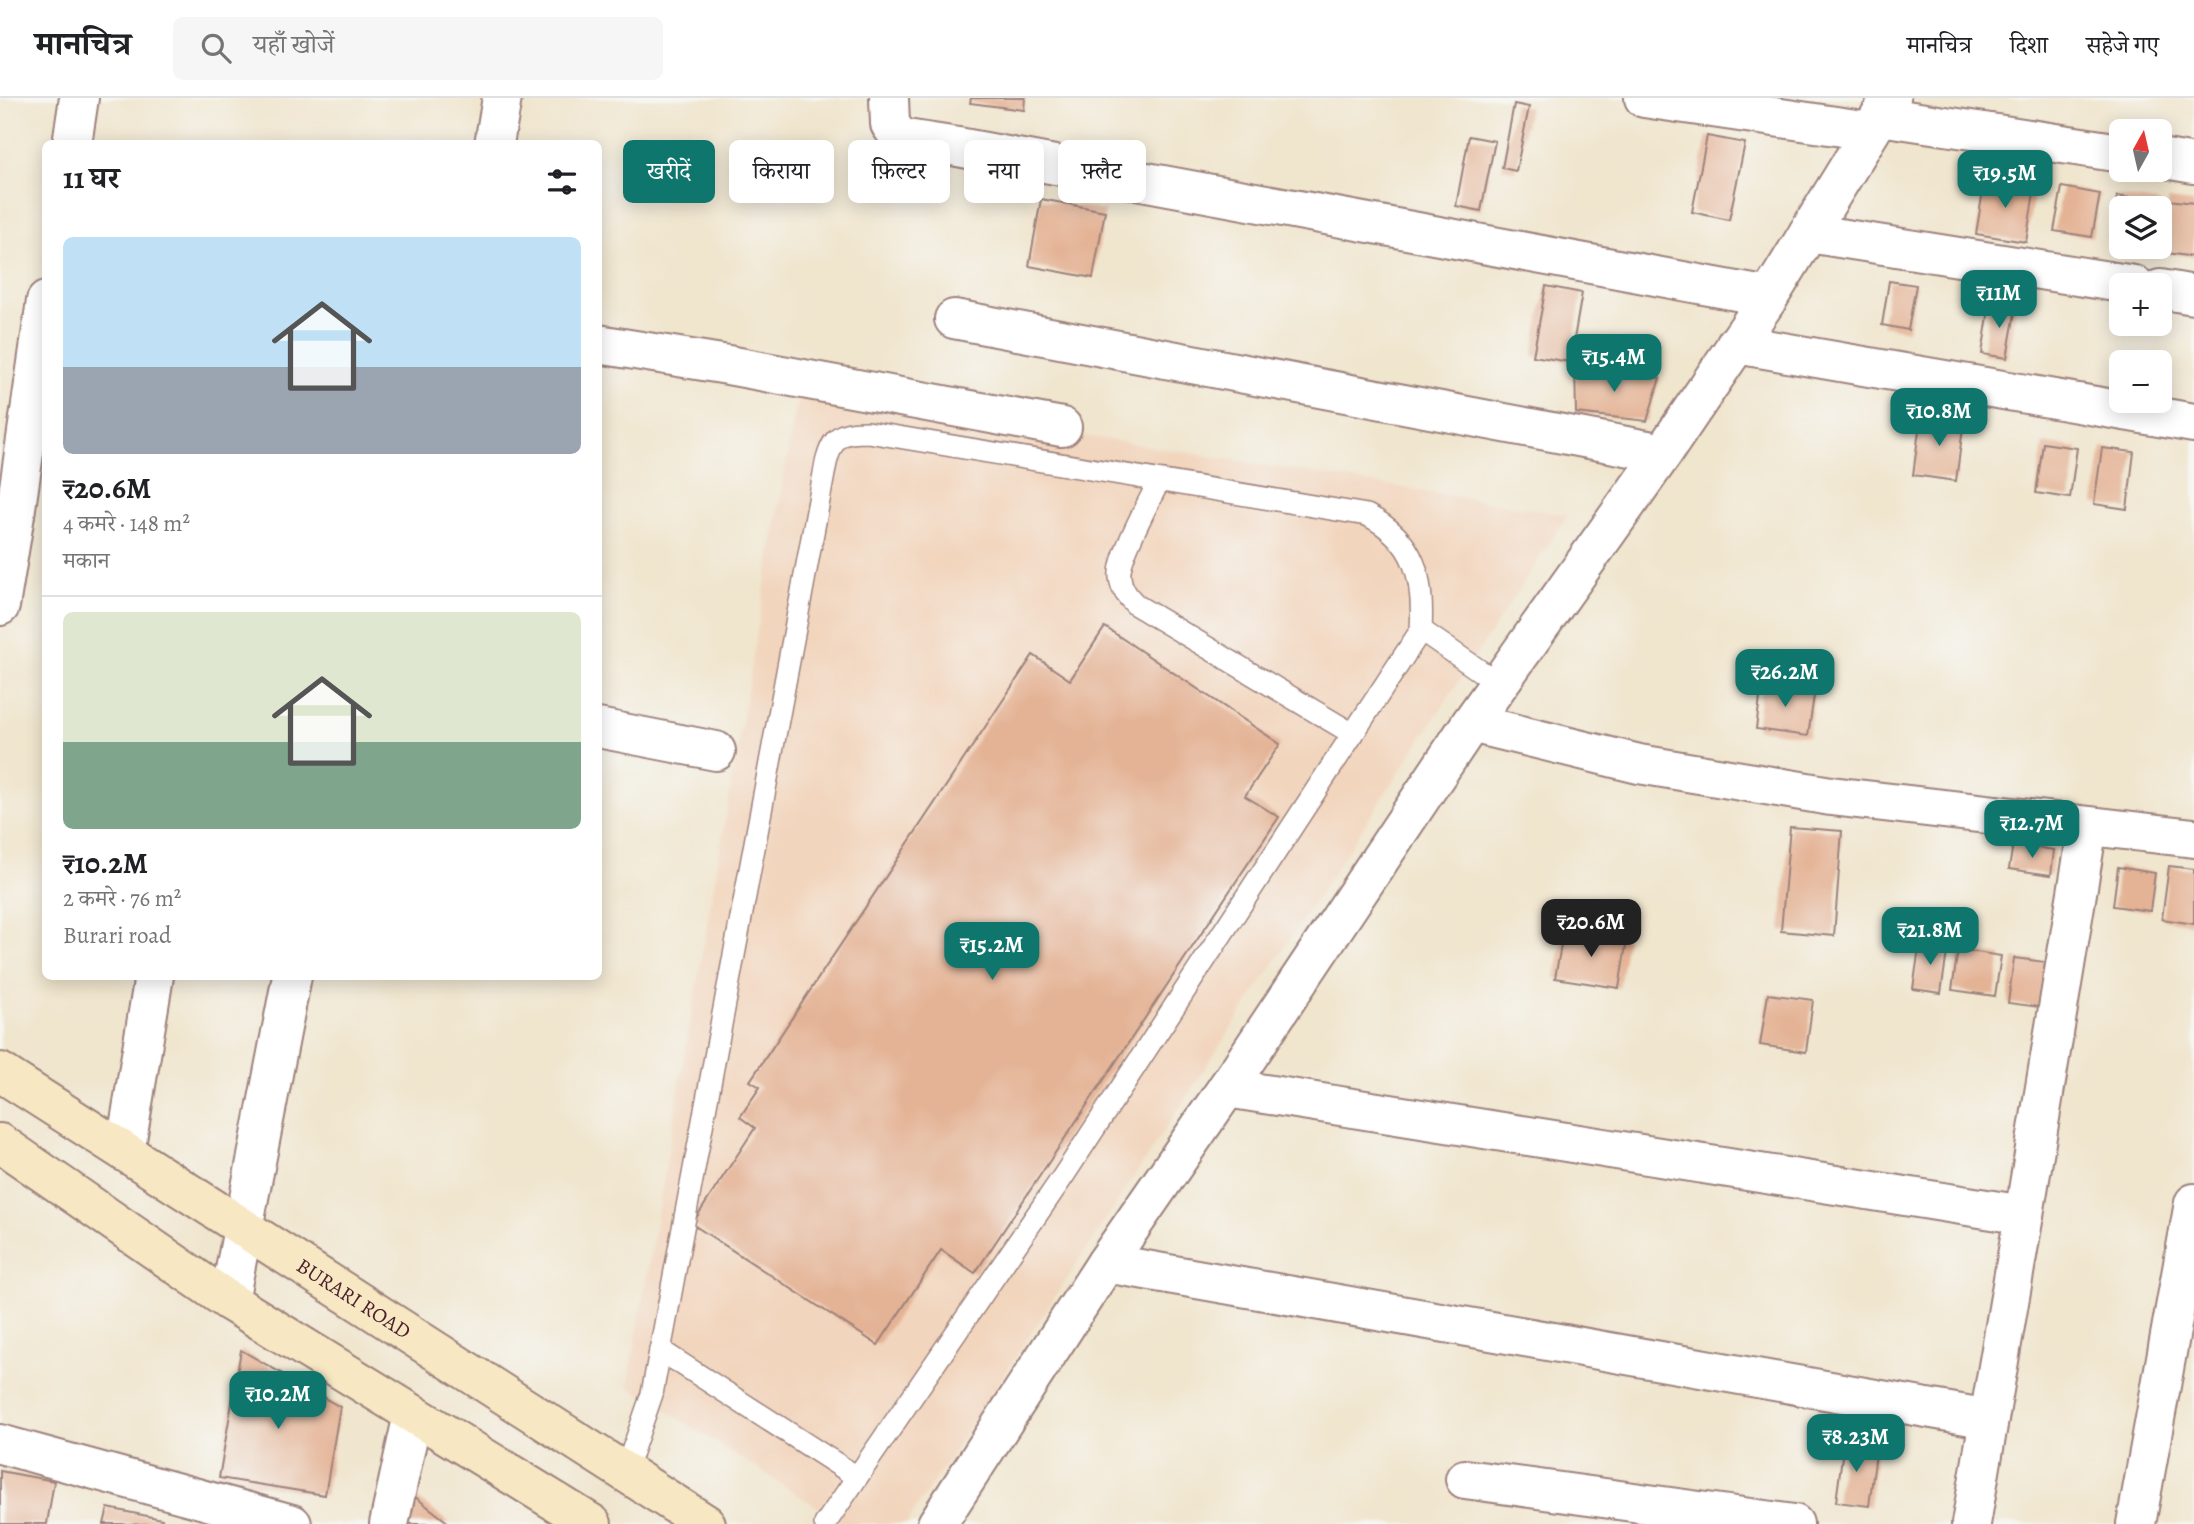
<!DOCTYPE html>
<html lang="hi">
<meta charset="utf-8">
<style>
:root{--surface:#fff;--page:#f6f6f6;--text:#202124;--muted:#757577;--line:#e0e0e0;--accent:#0f766e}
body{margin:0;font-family:Alegreya,"Noto Serif Devanagari",serif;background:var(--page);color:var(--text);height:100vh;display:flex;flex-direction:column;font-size:26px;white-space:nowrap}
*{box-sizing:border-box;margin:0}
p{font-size:23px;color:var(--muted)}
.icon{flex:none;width:38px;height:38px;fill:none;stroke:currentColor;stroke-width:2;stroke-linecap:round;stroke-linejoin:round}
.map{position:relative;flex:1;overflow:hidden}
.panel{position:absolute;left:42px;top:42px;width:560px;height:840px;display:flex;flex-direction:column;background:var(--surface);border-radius:10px;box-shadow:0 4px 18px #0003}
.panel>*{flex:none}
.top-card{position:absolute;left:623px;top:42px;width:665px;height:63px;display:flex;gap:14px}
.needle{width:46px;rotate:8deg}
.buttons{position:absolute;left:2109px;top:21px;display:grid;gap:14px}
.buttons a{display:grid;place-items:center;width:63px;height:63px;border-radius:10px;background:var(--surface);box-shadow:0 4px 18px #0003;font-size:35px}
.price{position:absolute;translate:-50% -60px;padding:0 16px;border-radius:14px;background:var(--accent);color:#fff;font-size:23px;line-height:46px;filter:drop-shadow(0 2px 4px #0008)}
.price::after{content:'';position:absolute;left:50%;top:42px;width:21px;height:16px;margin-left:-10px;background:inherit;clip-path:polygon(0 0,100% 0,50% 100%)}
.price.selected{background:#222;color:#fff}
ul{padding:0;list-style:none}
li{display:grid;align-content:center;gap:14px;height:371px;padding:0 21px}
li+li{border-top:2px solid var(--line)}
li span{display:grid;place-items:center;height:217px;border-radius:10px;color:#555}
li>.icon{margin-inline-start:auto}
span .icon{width:126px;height:126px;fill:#fffc;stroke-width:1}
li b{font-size:30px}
h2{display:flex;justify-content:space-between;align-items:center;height:84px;padding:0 21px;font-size:30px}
.tag{padding:0 24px;border-radius:10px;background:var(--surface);box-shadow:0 4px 18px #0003;font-size:24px;line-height:63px}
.tag.selected{background:var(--accent);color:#fff}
header{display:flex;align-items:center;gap:42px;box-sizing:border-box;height:98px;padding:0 35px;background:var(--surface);border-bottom:2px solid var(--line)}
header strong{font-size:33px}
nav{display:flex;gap:38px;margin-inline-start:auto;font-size:24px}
.search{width:490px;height:63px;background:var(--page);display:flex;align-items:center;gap:18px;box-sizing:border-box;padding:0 24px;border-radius:10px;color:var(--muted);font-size:26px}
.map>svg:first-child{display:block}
</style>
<header>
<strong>मानचित्र</strong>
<div class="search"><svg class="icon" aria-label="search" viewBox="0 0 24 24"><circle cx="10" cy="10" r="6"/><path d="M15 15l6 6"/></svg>यहाँ खोजें</div>
<nav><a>मानचित्र</a><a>दिशा</a><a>सहेजे गए</a></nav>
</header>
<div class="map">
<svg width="2194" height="1426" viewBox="0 0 2194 1426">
<rect width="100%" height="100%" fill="#f6f6f2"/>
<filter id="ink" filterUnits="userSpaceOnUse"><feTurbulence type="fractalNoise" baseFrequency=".0143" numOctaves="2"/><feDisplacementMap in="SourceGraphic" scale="14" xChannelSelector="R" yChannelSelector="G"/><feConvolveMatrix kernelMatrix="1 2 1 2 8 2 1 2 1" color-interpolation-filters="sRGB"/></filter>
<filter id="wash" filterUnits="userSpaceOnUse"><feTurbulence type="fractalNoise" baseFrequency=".00686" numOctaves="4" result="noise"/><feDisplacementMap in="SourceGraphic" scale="28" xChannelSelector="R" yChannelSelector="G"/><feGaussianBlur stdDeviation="1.57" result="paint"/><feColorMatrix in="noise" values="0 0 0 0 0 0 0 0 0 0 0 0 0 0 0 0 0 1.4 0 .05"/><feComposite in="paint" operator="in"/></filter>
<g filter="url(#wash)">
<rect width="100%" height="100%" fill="#f0e5cd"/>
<path fill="#f2d5bd" d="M799,291l769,126 -662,1009h-62l-216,-138z"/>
<g id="blocks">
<g fill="#e4b294">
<path d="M971,0h54l-1,12 -54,-7z"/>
<path d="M1514,6l15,3 -13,64 -14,-3z"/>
<path d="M1469,38l26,5 -14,70 -25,-5z"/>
<path d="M1707,38l38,7 -16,77 -37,-8z"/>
<path d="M1985,80l50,8 -9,56 -50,-8z"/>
<path d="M2062,89l38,7 -8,43 -38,-6z"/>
<path d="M2117,98l44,7 -1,5h-39v35l-11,-2z"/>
<path d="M1041,101l64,12 -12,67 -64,-12z"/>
<path d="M2168,102l26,3v54l-34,-5z"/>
<path d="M1889,183l27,4 -8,45 -26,-5z"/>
<path d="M1546,188l36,7 -12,69 -37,-6z"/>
<path d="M1990,205l26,4 -9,51 -25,-4z"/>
<path d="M1575,268l85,12 -13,43 -71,-8z"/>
<path d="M1921,317l43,5 -8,61 -43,-6z"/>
<path d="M2043,345l34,5 -7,50 -34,-5z"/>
<path d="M2102,350l32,4 -7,57 -33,-5z"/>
<path d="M1105,529l175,117 -35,52 34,21 -304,456 -34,-23 -63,95 -186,-121 63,-96 -15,-11 20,-30 -10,-6 283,-426 37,25z"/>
<path d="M1762,584l53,7 -7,47 -52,-7z"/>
<path d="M1790,729l52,4 -8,105 -53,-5z"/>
<path d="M2013,746l41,6 -3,25 -42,-6z"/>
<path d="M2169,768l25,3v55l-32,-5z"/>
<path d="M2118,769l37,6 -5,38 -37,-5z"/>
<path d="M1564,831l63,10 -8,49 -64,-10z"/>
<path d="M1920,843l28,4 -7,48 -28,-4z"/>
<path d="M1958,851l43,7 -6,40 -43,-6z"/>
<path d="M2014,860l31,4 -6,45 -31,-4z"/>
<path d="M1768,896l45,6 -7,52 -46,-7z"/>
<path d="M241,1252l99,57 -15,88 -106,-17z"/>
<path d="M1844,1343l33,5 -8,60 -33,-4z"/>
<path d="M0,1373l54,10 -7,43h-47z"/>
<path d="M410,1395l40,31h-45z"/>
<path d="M108,1410l54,11 -1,5h-57z"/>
</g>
</g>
</g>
<g filter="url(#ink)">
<use href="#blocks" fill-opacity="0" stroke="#9d827c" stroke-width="2"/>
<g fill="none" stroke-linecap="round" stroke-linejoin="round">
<defs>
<g id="service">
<path d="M1159,383c-9,19 -42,78 -39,96 1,12 8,20 16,28l217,129"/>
<path d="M1421,532l78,54"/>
<path d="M660,1252l197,127"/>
<path d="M625,1374l27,-78 174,-931c7,-28 15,-31 42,-31l499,83c49,25 57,64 54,115l-357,545 -239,349"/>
</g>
<g id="minor">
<path d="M889,0l1,26 10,14 58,9 811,150"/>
<path d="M1644,0l226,33"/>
<path d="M1880,18l241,37"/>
<path d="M72,46l7,-46"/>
<path d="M494,46l8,-46"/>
<path d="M2160,60l34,6"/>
<path d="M1808,135l326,52"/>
<path d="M2160,191l34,6"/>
<path d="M954,221l709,134"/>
<path d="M598,246l130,21 334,62"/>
<path d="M1736,246l458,79"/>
<path d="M0,508l15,-91 31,-214"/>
<path d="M1471,625l168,41 192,32 363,42"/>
<path d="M598,630l118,23"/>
<path d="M1227,990l797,127 -53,309"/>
<path d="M125,1054l29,-176"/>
<path d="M2024,1117l64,-389"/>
<path d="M1106,1165l883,156"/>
<path d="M229,1203l63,-325"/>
<path d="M0,1346l292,80"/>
<path d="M1465,1381l329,45"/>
<path d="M389,1426l24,-110"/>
<path d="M937,1426l169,-261 121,-175 244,-365 192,-270 106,-156 122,-199"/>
<path d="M2136,1426l58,-321"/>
</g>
<g id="secondary">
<path id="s1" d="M0,974l706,452"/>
<path d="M0,1045l229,158 363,223"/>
</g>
</defs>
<use href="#service" stroke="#9d827c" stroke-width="24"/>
<use href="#minor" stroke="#9d827c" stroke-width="42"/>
<use href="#secondary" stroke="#9d827c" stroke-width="42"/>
<use href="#service" stroke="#fff" stroke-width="21"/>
<use href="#minor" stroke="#fff" stroke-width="38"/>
<use href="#secondary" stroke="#f7e8c3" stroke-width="38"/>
</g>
</g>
<g text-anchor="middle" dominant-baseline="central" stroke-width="5" stroke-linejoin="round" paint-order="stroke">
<g font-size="21" fill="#4a1f2b" stroke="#f6f6f2">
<text stroke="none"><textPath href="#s1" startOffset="420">BURARI ROAD</textPath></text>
</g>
</g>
</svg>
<div class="buttons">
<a><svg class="needle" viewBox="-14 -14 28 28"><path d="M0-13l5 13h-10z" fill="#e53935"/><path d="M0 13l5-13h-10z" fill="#757577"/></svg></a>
<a><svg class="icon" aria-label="layers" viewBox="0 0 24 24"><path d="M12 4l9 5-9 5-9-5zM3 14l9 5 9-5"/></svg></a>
<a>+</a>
<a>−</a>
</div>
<b class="price" style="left:2005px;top:112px">₹19.5M</b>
<b class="price" style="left:1999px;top:232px">₹11M</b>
<b class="price" style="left:1614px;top:296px">₹15.4M</b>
<b class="price" style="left:1939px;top:350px">₹10.8M</b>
<b class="price" style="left:1785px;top:611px">₹26.2M</b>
<b class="price" style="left:2032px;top:762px">₹12.7M</b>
<b class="price selected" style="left:1591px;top:861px">₹20.6M</b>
<b class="price" style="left:1930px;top:869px">₹21.8M</b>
<b class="price" style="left:992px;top:884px">₹15.2M</b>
<b class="price" style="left:278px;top:1333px">₹10.2M</b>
<b class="price" style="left:1856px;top:1376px">₹8.23M</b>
<div class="top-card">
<a class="tag selected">खरीदें</a>
<a class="tag">किराया</a>
<a class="tag">फ़िल्टर</a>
<a class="tag">नया</a>
<a class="tag">फ़्लैट</a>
</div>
<section class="panel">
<h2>11 घर<svg class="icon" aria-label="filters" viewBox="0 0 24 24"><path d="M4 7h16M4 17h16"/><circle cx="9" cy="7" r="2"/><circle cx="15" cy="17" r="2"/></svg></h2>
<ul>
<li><span style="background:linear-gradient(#bfe0f5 60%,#9aa5b1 0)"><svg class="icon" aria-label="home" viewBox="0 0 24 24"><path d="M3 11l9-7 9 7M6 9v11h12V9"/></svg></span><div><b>₹20.6M</b><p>4 कमरे · 148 m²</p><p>मकान</p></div></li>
<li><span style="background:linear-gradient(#dfe7d0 60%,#7fa58c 0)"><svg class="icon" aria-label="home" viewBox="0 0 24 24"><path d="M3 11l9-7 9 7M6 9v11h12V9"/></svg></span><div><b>₹10.2M</b><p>2 कमरे · 76 m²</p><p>Burari road</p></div></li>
</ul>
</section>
</div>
